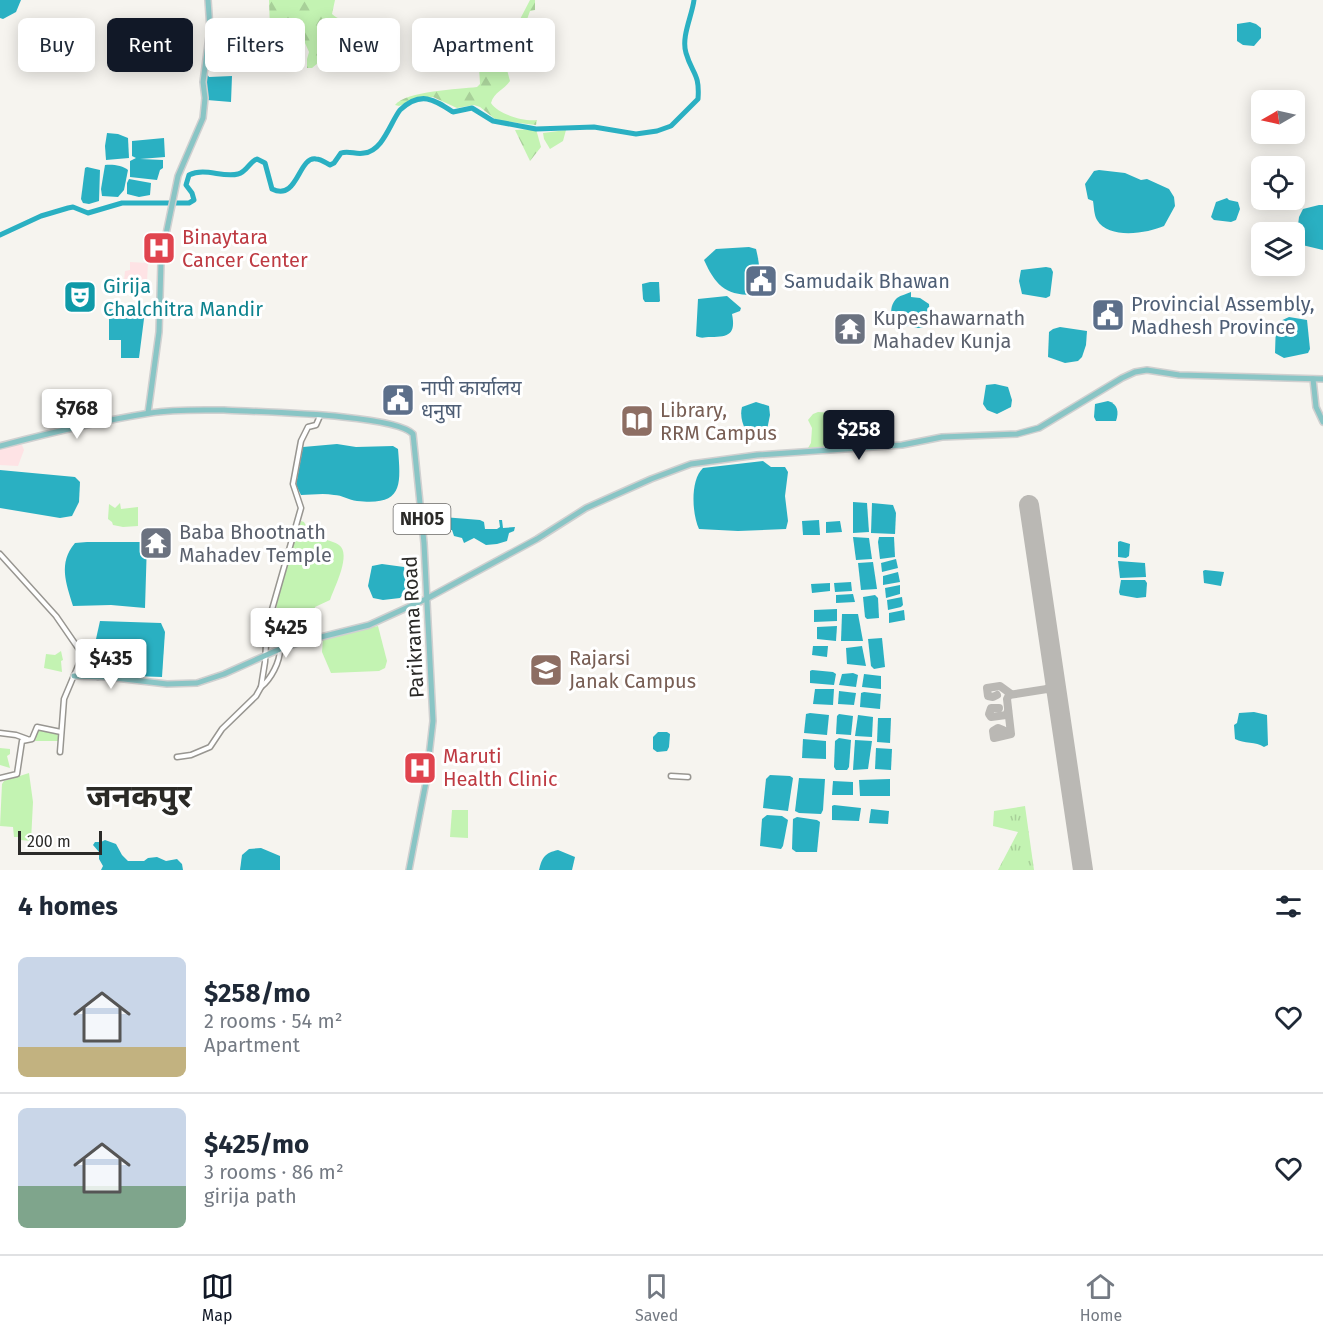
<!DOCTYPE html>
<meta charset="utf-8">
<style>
:root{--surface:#fff;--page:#f2f2f3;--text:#1f2937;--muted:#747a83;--line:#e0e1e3;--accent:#111827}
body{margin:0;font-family:"Fira Sans","Noto Sans Devanagari",sans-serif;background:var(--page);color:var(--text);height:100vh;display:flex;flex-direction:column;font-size:22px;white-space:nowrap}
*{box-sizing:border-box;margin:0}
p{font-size:20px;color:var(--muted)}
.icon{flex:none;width:33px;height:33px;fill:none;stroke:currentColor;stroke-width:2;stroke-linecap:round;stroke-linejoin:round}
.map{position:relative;height:870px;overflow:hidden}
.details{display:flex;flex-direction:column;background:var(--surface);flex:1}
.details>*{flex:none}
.top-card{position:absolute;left:18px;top:18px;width:600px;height:54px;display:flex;gap:12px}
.needle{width:39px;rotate:261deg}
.tools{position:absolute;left:1251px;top:90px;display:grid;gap:12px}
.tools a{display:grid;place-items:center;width:54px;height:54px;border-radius:9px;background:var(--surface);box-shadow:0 3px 15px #0003;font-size:30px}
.scale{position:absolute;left:18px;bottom:15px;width:84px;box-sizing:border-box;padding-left:6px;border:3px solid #2b2a28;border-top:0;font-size:16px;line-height:21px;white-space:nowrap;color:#2b2a28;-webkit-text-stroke:4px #fff;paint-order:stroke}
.price{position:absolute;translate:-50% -51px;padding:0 14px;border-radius:6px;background:#fff;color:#222;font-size:20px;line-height:39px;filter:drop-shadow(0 2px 3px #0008)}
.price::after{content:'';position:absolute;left:50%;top:36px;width:18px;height:14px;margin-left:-9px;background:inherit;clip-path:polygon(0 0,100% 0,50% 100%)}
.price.active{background:var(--accent);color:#fff}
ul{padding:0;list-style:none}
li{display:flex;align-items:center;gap:18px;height:150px;padding:0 18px}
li+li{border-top:2px solid var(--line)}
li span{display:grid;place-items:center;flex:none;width:168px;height:120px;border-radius:9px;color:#555}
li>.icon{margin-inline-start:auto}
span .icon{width:72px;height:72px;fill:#fffc;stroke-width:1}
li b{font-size:26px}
h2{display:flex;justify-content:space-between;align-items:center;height:72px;padding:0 18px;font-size:26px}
.tag{padding:0 21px;border-radius:9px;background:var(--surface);box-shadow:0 3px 15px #0003;font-size:21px;line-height:54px}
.tag.active{background:var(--accent);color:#fff}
.dock{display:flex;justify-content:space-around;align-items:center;height:84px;border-top:2px solid var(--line);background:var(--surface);font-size:16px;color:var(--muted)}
.dock a{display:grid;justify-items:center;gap:3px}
.dock .active{color:var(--accent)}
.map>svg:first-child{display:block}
</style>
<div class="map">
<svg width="1323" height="870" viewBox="0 0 1323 870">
<defs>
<pattern id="grass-tufts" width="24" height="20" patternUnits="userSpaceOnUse" patternTransform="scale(1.5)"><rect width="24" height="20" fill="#c3f3b2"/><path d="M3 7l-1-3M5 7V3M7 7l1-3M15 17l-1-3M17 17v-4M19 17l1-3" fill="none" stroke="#a8d099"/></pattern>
<pattern id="forest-firs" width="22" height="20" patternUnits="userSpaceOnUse" patternTransform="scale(1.5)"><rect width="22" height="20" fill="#c3f3b2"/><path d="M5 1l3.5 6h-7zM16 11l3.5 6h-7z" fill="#a8d099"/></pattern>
</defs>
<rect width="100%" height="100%" fill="#f6f4ef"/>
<g fill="#fee3e5">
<path d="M130,262l18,1 -1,18 -23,-1 1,-9 5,-1z"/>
<path d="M13,445h9l2,5 -6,16 -18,-1v-17z"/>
</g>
<path fill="url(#grass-tufts)" d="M1025,806l9,64h-36l20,-38 -25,-6 1,-15z"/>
<g fill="url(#forest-firs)">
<path d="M269,0h66l-3,14c12,11 32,6 47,10 7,2 13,9 20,12v3l-9,5h-15l-1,1 2,9 -12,5 -4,-1 -2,-4h-6l-14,-9 -8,2 -6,11 -12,10h-5v-9l2,-7 -4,-9 -18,8c-8,-4 -10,-13 -17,-20z"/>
<path d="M530,0h5v10l-5,1 -5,14 -7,5 -1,-5z"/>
<path d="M515,45l5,2c0,11 -4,14 -14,19l4,15c-6,9 -16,11 -19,22 7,11 33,19 46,17l-1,5 -34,-4 -7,-2 -15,-12 -6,-2 -17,3 -24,-11 -16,2 -18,7 -4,-1c11,-14 64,-16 82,-18l3,-3 -1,-17 3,-3 14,-1 8,-5 4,-11z"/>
<path d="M536,129l5,18 -11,14 -15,-31z"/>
</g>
<g fill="#c3f3b2">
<path d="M566,130l-3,11 -13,8 -6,-10 -1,-6z"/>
<path d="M818,412l16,1 3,6 4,2 -1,19 -8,7 -24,1 3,-5 1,-15 -4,-8 5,-6z"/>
<path d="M120,503l1,6 17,-2v19l-15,1 -10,-2 -1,-3 -4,-3 1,-15 6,4z"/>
<path d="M301,521l3,1 7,13c9,4 21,5 28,10 13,9 -5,43 -9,55l-15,7 -1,12 -4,8 -30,-4 -4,-12 2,-13 10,-41z"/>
<path d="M378,626l9,35 -2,7 -6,3 -48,2 -9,-21 1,-14z"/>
<path d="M61,651l2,9 -2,1 1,11 -18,-4 2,-14 9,1z"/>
<path d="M40,729l18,4v8h-23l2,-11z"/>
<path d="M0,748l10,1v5l-3,2 3,12 -10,-3z"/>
<path d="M29,773l4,29 -2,39 -11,-1 -1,-3h-5l-1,-10 -13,-1 2,-42 2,-3z"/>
<path d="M452,810h16v28l-18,-1z"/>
</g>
<g fill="#2ab0c2">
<path d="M0,0h21l-5,12 -13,7 -3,-1z"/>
<path d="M1250,22l6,2 5,4v10l-7,8 -11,-1 -6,-4v-17z"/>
<path d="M207,74l2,3 23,-1 -1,26 -24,-2 -4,-16z"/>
<path d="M107,133l11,1 10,4 1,20 -23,2 -1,-14z"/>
<path d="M164,138l1,19 -25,2 23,1v8l-3,2 -3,10 -27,-3v-16l6,-3 -4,-2v-15z"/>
<path d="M105,165c6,-1 18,0 23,5l-4,20 -6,7 -16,-1 -1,-7z"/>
<path d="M87,167l13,3 -1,31 -10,3 -6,-1 -2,-4 4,-31z"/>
<path d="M1099,170l26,3 16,7 6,-1 22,10 5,8 1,9 -11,20c-16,7 -55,14 -67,-6 -3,-5 -3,-13 -4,-19l-5,-2 -3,-15 9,-13z"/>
<path d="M129,179l22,4 -1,12 -11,2 -12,-3v-11z"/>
<path d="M1227,198l2,2 9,2 2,7 -4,11 -5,2 -17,-2 -3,-3 5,-15z"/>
<path d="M1319,205h4v45l-25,-6 -2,-4 3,-23 4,-8z"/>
<path d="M749,247l7,2c4,16 6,33 -4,46 -28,0 -37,-11 -48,-35l12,-11z"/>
<path d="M1046,267l5,1 2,4 -3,24 -4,2 -24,-4 -3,-13 2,-11z"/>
<path d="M650,282h9l1,19 -1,1h-14l-2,-3 -1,-15z"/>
<path d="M911,292v5l9,1 9,6 1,16 -7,8h-9l-4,-3 -5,2c-13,-3 -19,-18 -8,-29 4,-3 10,-4 14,-6z"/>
<path d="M727,296l14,12 -1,3 -8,3c4,20 -3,23 -21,23 -7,0 -9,2 -15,-1l2,-37z"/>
<path d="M109,309l36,2 -6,47h-18v-18h-12z"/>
<path d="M1289,317l18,3 3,29 -2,4 -24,5 -9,-5 1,-30z"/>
<path d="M1060,327l27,4 -1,14 -4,12 -4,4 -13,2 -17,-6 1,-25 4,-3z"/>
<path d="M995,384l13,3 4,13 -1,7 -14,7 -10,-4 -4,-6 3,-19z"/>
<path d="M1108,401c10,3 11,11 8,20h-20l-2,-4 1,-13z"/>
<path d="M756,402l13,4 1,9 -3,15 -12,3 -10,-4c-3,-7 -5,-14 -3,-22z"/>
<path d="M337,444l19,3 37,-1 5,3c3,37 5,57 -41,52 -8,-1 -15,-6 -23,-6 -11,-2 -23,0 -33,0l-5,-10 7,-38z"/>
<path d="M763,461l8,6h14l3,5 -3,24 3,25 -2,8 -48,2 -39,-2c-7,-15 -9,-49 4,-61z"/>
<path d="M0,470l75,7 5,5 -1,20 -7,14 -12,2 -60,-10z"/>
<path d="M853,502l14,1 2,29 -16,1z"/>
<path d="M872,503l21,2 3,8 -1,21 -24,-1z"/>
<path d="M443,517l37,3 4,2 1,7h12l3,-2 -1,-7h3l1,8 12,-1 -1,4 -5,2 -2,8 -10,3 -11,1 -12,-7 -10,5 -2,-5 -8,-2 -2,-6h-15v-8l5,-2z"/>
<path d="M819,520l1,15h-17l-1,-14z"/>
<path d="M840,521l2,11 -16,1v-11z"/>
<path d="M853,537l16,1 3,21 -16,1z"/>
<path d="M879,537h15l1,20 -15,2 -2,-17z"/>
<path d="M1120,541l10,3 -1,12 -3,2 -8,-1v-15z"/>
<path d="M87,542h60l-2,66 -34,-3 -38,1c-7,-23 -15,-43 2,-63z"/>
<path d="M896,559l2,9 -16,4 -1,-9z"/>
<path d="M1118,561l27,2 1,14 -26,1z"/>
<path d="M873,562l4,27 -16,1 -3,-27z"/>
<path d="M382,564l22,3 3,23 -7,8 -17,2 -10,-2 -5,-12 4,-20z"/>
<path d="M1205,570l19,2 -3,14 -17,-3 -1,-12z"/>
<path d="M898,572l2,10 -17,3v-9z"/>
<path d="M1121,580h24l2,3 -1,14 -9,1 -17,-3 -1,-3z"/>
<path d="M851,582l1,9 -17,1 -1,-9z"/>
<path d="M830,583v8l-18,2 -1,-9z"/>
<path d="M900,585v9l-14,4 -1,-10z"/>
<path d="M853,594l2,8 -19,1v-8z"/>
<path d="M875,595l3,3 1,20 -12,1 -2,-2 -2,-20z"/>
<path d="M902,597l1,8 -2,2 -13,3 -1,-10z"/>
<path d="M837,609v12l-23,1v-12z"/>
<path d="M904,610l1,10 -16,3v-10z"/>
<path d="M842,614h16l5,27h-22z"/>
<path d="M100,621l61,2 4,9 -3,45 -58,-2 -9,-5 -3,-6v-7z"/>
<path d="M837,626l-1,15 -19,-2v-12z"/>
<path d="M882,638l3,29 -11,2 -3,-3 -3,-27z"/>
<path d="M813,646h15l-1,11 -15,-2z"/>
<path d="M862,646l4,20 -19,-2 -1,-16z"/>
<path d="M812,670l21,2 3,2 -2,11 -24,-2v-12z"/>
<path d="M853,673l5,2 -2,12 -17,-2 3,-11z"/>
<path d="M864,674l17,2v13l-19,-2z"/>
<path d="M815,689h19l-1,16 -20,-1z"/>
<path d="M839,691l17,2 -2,12 -16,-1z"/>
<path d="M864,692l17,2 -1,15 -20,-2 1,-14z"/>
<path d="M1254,712l13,3 1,30 -4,2c-8,-6 -20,-3 -29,-8l-1,-14 3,-2 2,-10z"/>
<path d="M810,713l19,2 -2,20 -23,-2 2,-19z"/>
<path d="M839,714l14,2 -2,19 -15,-1 1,-18z"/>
<path d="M858,715l15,2 -1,20 -17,-1z"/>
<path d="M878,718h13l-1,25 -13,-1z"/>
<path d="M658,732h9l3,2 -1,13 -2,4 -10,1 -4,-3v-12z"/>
<path d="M839,738l12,2 -2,27 -2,3h-11l-2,-3 1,-26z"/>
<path d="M803,739l23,2v18l-24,-1z"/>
<path d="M855,740l17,1 -4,28 -15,1z"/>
<path d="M876,748l16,1 -1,21 -16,-1z"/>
<path d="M770,775l20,1 3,2 -5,33 -25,-3 3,-29z"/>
<path d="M799,778l26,1 -2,31 -2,4 -22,-1 -4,-2z"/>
<path d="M890,779v17h-30l-1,-16z"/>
<path d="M833,781l20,1v13h-21z"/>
<path d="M834,805l27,3 -2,13 -27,-1v-14z"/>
<path d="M871,809l18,2 -1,13 -19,-1z"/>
<path d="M767,815l15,1 6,4 -5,26 -2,3 -21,-3 2,-27z"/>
<path d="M797,817l20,3 3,2 -3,30h-21l-4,-3 1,-30z"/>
<path d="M105,840l11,4 6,11 6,6h16l4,-3 9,-1 9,4 11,-2 5,5 1,6h-82l2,-4 -4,-7v-7l-6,-7 2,-3h6z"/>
<path d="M261,848l19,8v14h-40l2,-15 7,-6z"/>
<path d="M558,850l17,7 -3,13h-33c3,-13 6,-17 19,-20z"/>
</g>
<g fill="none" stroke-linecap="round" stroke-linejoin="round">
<path stroke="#2ab0c2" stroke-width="5" d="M0,235l41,-19 27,-8 5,-1 15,6 34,-10h67l5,-3 -2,-7 -6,-8 3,-10c16,-8 33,3 49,-1 9,-2 11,-12 19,-15l8,4 7,26c26,13 26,-33 44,-30 5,0 10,4 14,6l4,-2 7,-10c8,-3 15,2 23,0 19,-2 26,-30 36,-43 21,-20 35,-10 53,2l19,-4 21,13 43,8 58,-2 42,7 21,-3 14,-5 27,-27c2,-26 -6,-25 -12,-46 -5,-16 6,-37 8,-53"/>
<g stroke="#bab8b4" stroke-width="8">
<path d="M1047,689l6,-6 1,-5"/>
<path d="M997,695l-4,2 -5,-1 -1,-8 13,-2 11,8"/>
<path d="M999,708h-8l-2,6 2,3 15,-2 2,-4"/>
<path d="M1003,730l-5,-2 -5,3 1,7 17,-4 -4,-35 2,-4 38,-6 6,2 4,6"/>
</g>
<path stroke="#bab8b4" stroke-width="20" d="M1029,505l54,365"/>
<defs>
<g id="minor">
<path d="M0,554l56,62 42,61"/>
<path d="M261,687c10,-8 19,-25 19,-38"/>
<path d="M0,733l16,2 11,4"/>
<path d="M60,752l4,-53 19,-45"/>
<path d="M177,757l14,-2 19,-8 12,-18 34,-33 5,-9 4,-25 2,-35 34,-119 -8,-24 8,-43 7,-14 8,-2 4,-9"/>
<path d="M671,776l17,1"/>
<path d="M0,778l17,-4 5,-33 10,-2 5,-12 24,5"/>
</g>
<g id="major">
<path d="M1313,379l3,28 7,15"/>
<path d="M148,413l11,-81 2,-70 4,-23 13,-63 25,-58 2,-20 -2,-16 7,-53 -2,-29"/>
<path d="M0,446c49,-13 100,-25 150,-33 24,-4 50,-3 74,-3 33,2 171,4 189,24l11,109 9,178 -7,61 -17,88"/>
<path d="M74,676l33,1 60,7 30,-1 27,-9 56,-25 21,-7 68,-17 57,-26 111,-60 49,-31 65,-29 40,-15 66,-9 145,-10 40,-8 75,-3 22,-6 83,-50 13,-6 12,-2 32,5 144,4"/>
</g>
</defs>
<use href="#minor" stroke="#989691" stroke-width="7"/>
<use href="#major" stroke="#d0d0d0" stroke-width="8"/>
<use href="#minor" stroke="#fff" stroke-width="4"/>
<use href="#major" stroke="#89c5c5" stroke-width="5"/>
</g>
<defs>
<symbol id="hospital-square" viewBox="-11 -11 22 22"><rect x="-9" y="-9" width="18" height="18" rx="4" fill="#e0444e" stroke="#fff"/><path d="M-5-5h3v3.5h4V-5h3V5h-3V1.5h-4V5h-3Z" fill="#fff"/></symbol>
<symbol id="civic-square" viewBox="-11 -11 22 22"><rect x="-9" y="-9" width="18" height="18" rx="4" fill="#5c6f8a" stroke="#fff"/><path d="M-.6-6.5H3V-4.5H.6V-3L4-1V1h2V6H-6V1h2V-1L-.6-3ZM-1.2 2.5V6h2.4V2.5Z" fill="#fff"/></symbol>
<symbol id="theatre-square" viewBox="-11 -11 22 22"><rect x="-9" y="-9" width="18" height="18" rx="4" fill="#0f9aa8" stroke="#fff"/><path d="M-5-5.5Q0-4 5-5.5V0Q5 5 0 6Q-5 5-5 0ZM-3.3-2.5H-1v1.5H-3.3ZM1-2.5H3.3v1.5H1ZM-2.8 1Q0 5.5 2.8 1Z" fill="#fff"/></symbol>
<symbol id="temple-square" viewBox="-11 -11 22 22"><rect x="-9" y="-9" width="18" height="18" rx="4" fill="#6b7280" stroke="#fff"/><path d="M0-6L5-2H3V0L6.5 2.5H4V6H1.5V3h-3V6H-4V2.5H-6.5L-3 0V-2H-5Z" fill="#fff"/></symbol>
<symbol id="library-square" viewBox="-11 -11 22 22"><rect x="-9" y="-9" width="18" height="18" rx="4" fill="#8d6e63" stroke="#fff"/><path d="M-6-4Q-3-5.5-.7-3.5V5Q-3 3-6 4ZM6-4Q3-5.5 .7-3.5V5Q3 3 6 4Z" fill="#fff"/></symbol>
<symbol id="university-square" viewBox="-11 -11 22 22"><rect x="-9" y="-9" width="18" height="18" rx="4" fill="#8d6e63" stroke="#fff"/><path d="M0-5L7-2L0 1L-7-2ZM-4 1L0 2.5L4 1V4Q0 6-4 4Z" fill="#fff"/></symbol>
</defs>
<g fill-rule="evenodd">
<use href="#hospital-square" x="140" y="229" width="38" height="38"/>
<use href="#civic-square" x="742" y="262" width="38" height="38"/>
<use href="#theatre-square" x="61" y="278" width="38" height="38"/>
<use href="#civic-square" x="1089" y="296" width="38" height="38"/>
<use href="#temple-square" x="831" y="310" width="38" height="38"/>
<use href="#civic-square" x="379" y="381" width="38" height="38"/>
<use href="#library-square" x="618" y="402" width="38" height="38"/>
<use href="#temple-square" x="137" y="524" width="38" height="38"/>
<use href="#university-square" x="527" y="651" width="38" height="38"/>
<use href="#hospital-square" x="401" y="749" width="38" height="38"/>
</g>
<g text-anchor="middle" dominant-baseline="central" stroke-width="6" stroke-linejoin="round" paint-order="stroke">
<rect fill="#fff" stroke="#6b6a68" stroke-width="1.5" x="393.5" y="504" width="57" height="30" rx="4.5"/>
<g font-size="18" font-weight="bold" fill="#2b2a28">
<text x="422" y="519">NH05</text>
</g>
<g font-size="20" fill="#be3a42" stroke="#fff" text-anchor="start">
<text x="182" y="237">Binaytara<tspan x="182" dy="23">Cancer Center</tspan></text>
<text x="443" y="756">Maruti<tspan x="443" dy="23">Health Clinic</tspan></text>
</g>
<g font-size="20" fill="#4e5e75" stroke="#fff" text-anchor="start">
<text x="784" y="281">Samudaik Bhawan</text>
<text x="1131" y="304">Provincial Assembly,<tspan x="1131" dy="23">Madhesh Province</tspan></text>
<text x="421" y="388">नापी कार्यालय<tspan x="421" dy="23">धनुषा</tspan></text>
</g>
<g font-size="20" fill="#0d838f" stroke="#fff" text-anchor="start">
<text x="103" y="286">Girija<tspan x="103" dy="23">Chalchitra Mandir</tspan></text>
</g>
<g font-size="20" fill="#5b616d" stroke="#fff" text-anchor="start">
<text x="873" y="318">Kupeshawarnath<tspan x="873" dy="23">Mahadev Kunja</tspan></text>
<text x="179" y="532">Baba Bhootnath<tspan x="179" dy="23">Mahadev Temple</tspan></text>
</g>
<g font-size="20" fill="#785e54" stroke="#fff" text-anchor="start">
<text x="660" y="410">Library,<tspan x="660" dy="23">RRM Campus</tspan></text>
<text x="569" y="658">Rajarsi<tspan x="569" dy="23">Janak Campus</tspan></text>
</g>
<g font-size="20" fill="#2b2a28" stroke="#fff">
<text transform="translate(413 627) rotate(-93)">Parikrama Road</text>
</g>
<g font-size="32" font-weight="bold" fill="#2b2a26" stroke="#fff">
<text x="139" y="796">जनकपुर</text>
</g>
</g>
</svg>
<div class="tools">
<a><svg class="needle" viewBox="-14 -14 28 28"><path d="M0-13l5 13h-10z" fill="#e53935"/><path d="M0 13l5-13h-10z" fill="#747a83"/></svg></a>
<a><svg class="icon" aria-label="locate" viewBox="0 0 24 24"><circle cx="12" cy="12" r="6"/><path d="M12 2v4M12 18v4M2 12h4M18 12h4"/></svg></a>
<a><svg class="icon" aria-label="layers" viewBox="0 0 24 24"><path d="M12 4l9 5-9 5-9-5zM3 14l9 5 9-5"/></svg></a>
</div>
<div class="scale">200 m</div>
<b class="price" style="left:77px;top:440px">$768</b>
<b class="price active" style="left:859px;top:461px">$258</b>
<b class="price" style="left:286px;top:659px">$425</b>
<b class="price" style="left:111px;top:690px">$435</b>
<div class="top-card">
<a class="tag">Buy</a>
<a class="tag active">Rent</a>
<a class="tag">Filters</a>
<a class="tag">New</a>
<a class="tag">Apartment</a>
</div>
</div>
<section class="details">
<h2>4 homes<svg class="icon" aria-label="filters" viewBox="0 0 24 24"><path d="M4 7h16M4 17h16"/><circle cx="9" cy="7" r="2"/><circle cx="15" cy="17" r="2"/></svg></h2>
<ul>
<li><span style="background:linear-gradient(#c9d6e8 75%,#c2b280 0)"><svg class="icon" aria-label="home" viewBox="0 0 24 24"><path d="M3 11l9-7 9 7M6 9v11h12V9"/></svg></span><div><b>$258/mo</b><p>2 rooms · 54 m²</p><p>Apartment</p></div><svg class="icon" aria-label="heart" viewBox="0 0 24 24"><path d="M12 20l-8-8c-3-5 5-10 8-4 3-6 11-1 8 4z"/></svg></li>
<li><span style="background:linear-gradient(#c9d6e8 65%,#7fa58c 0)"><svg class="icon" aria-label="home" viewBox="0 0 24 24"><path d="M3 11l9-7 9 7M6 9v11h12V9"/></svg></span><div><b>$425/mo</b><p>3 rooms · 86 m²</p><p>girija path</p></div><svg class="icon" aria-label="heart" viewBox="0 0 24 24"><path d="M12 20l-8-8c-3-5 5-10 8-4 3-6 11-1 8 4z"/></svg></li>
</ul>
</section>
<nav class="dock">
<a class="active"><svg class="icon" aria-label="map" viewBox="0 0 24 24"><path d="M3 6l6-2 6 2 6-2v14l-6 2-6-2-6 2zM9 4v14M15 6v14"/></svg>Map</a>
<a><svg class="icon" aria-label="saved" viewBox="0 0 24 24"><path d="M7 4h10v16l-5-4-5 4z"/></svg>Saved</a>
<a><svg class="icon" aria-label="home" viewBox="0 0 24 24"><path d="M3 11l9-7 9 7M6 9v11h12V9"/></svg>Home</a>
</nav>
